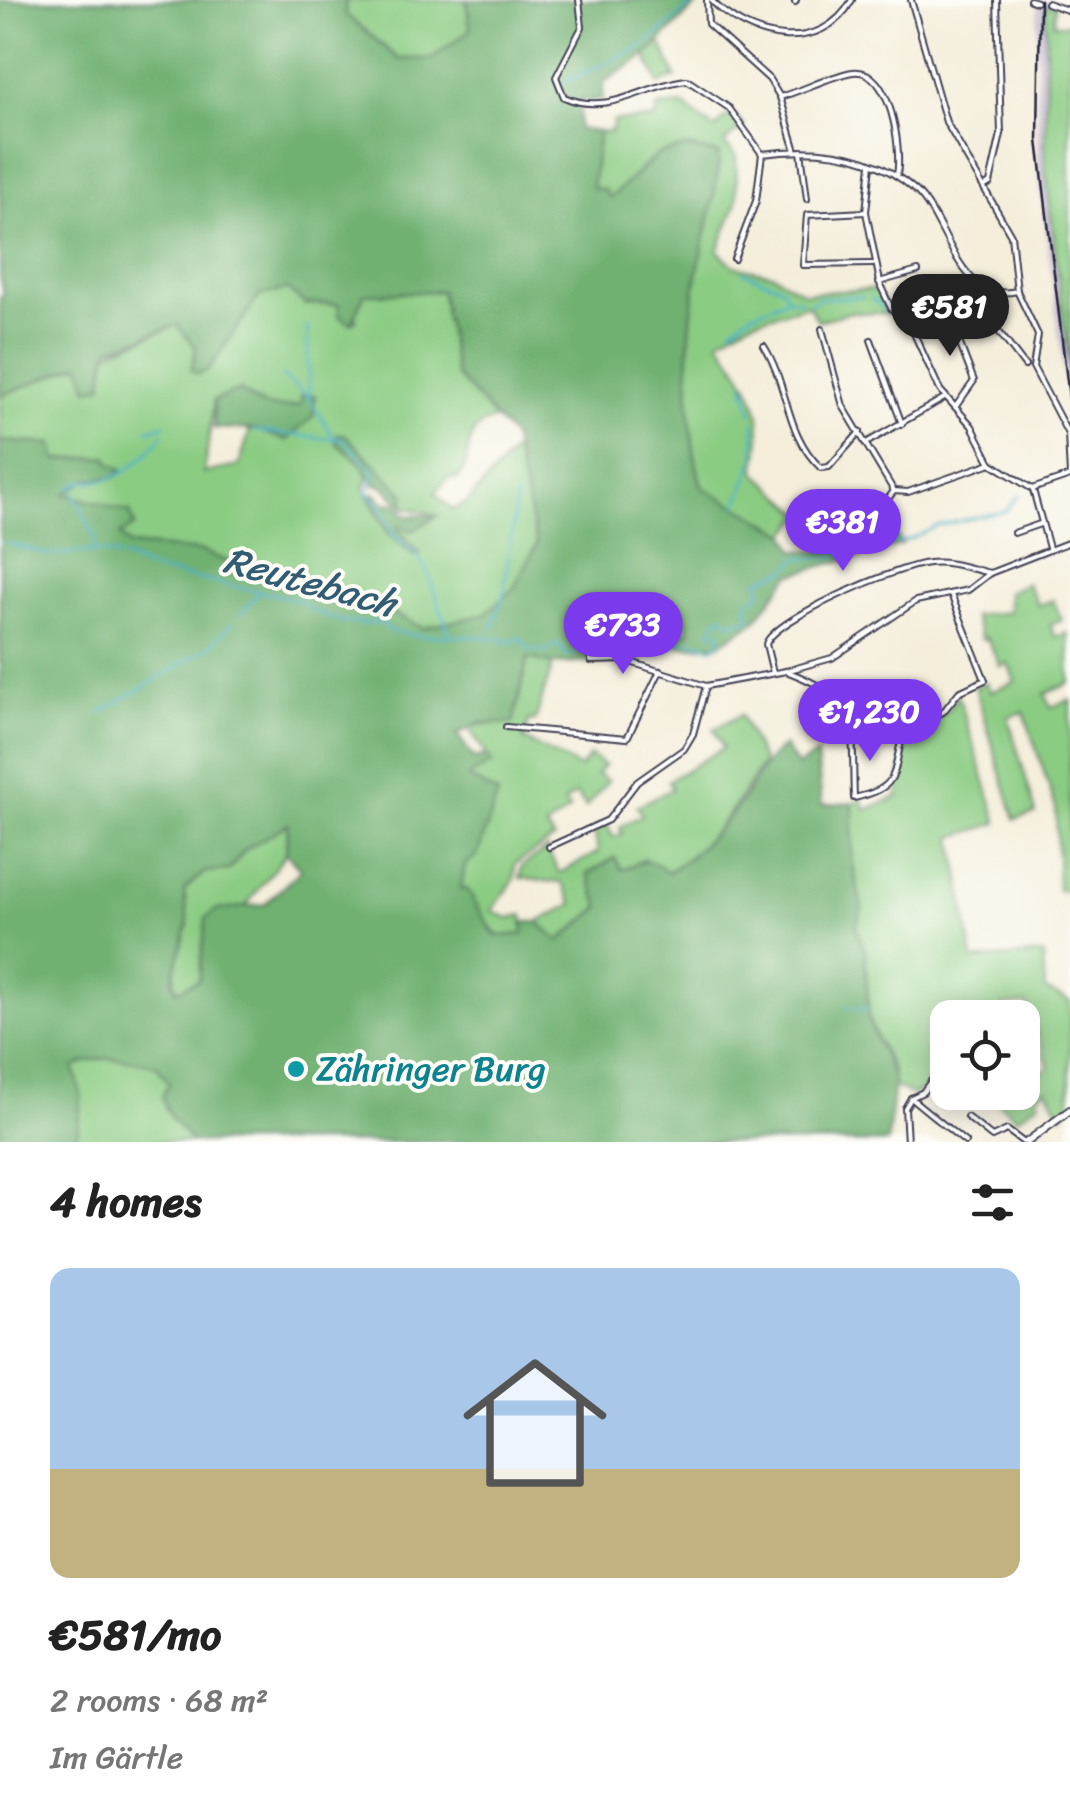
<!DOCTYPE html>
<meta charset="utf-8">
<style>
:root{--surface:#fff;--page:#f2f2f2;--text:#222;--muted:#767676;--accent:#7c3aed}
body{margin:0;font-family:Sriracha,sans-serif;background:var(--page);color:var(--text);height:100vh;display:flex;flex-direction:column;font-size:38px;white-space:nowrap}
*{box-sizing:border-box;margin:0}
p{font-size:32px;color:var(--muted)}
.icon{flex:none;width:55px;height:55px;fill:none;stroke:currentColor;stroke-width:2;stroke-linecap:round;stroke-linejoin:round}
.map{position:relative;height:1142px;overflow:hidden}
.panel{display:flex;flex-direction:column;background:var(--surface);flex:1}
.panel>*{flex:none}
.tools{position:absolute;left:930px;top:1000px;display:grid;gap:20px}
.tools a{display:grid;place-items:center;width:110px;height:110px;border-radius:20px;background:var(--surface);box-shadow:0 5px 25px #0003;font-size:50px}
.price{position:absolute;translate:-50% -85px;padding:0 22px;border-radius:35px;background:var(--accent);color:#fff;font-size:32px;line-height:65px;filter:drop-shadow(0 2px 5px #0008)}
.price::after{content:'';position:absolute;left:50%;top:60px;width:30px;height:22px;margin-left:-15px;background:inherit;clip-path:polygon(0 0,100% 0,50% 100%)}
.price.on{background:#222;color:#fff}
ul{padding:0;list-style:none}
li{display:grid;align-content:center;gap:20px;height:530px;padding:0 50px}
li span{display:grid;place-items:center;height:310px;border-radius:20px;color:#555}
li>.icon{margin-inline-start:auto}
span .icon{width:180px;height:180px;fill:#fffc;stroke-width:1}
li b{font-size:42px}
h2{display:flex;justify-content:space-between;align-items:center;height:120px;padding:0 50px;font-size:42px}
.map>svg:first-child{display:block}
</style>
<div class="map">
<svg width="1070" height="1142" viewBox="0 0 1070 1142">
<rect width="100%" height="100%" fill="#fdfcf7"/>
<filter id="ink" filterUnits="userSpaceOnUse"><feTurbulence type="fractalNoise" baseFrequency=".01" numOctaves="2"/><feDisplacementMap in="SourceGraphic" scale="20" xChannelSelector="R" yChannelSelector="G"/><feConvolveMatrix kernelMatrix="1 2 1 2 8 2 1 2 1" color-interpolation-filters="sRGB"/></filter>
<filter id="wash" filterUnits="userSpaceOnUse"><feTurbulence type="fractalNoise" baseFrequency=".0048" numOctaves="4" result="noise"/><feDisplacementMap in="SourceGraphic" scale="40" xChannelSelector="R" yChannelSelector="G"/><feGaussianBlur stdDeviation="2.25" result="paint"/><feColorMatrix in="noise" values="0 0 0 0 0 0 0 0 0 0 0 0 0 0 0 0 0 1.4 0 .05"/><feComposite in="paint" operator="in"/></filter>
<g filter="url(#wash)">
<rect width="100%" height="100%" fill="#f4eedb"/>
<path fill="#ccbfd4" d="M1037,0h10l-4,134 27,239v52l-32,-254z"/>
<g fill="#8bcc83" stroke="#56775f" stroke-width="2.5" fill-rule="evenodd">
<path d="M346,0h120l4,30 -39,29h-33l-53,-45z"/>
<path d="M1046,5l9,1 -1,18h16v349l-25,-208z"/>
<path d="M660,42l16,35 -17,7 -13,-28z"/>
<path d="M683,105l31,24 17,-16 13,12 -20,18 12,13 1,46 -19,49 16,15 38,8 32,19 72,-4 15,25 -40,-2 -33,9 -10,-16 -57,16 -32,19c34,52 50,67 36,132l48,42 -16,20 -85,-47c-17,-60 -16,-132 -8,-194 6,-46 22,-92 25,-139l-33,-7 -28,7 -48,45 -18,-12 7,-55h12l3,-11 41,-2 3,-12z"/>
<path d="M287,289l18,15h33l18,16 -1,-12 9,-14 77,-3 15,84 40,44c-40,12 -19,36 -38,60l-9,-2 -14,16 17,17 15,-7 47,-53 16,52 7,42 -24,45 -29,26 -61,13 -39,-19 -54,-7 -129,-51 -72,-6 -9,-10 10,-23 -66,-18 23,-14 29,-3 -9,-20 -51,3 -3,-16 -53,-3v-45l177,-71 20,23 -2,15 13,7 50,-74zM214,400c30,1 58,12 86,5l-50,25 -11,36 -35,7zM360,450l44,43v14l32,8 -36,10 -3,5 23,23 -6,2 -26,-22 -24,-44 5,-12z"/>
<path d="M1027,583l11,22 15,-5 9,20 -12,5 5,12 13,-4 2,50 -25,11 6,13 19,-7v191l-12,-1 -2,-82 -32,-96 -16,5 28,96 -21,6 -40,-132 11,-5 4,10 25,-10 -7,-19 -8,3 -13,-28 -5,1 -9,-23 35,-4v-20z"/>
<path d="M675,607l8,2 8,23 -61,7 -1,-21z"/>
<path d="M528,657l25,7 -18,57h-6l-6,18 57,29 10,-12 14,9 -7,9 11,7 -22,26 -10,-13 -12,8 6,8 -24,17 8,12 -39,25 -1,16 -22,31 16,7 15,-3 1,19 -23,4 -19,-21 -14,-27h-7l6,-113 25,-14 -24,-36 25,-4z"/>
<path d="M958,695l40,128 -45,14 20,123 70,-6 2,36 25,11v106l-9,8 -14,-26 -11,6 3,7 -22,16 -30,-25 35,-1 1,-15 3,3 23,-13 -22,-63 -25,2v11l-54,1 -1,61 -17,2 -9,11 -10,3 -18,-9 -1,-16 -23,-49 -4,-71 -9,-22 6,-20 -10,-48 1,-57 9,-4 3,11 33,-13 8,-66 42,-20z"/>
<path d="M741,715l22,47c-26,42 -52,84 -96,110l-22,-13 -23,11 -8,-12 -26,16 12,33 -41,34 -21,-19 35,-18 -11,-21 -42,-5 2,-12 25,-17 12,24 39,-21 -4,-24 12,-5 7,14 9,-3 -2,-7 22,-12 -5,-9 35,-17 -4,-8 55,-33 -9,-19z"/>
<path d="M288,823l-2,30 -84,111 -3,16 -23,11 -2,-22 14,-45 -4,-34 21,-18 24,-2 16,-20z"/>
<path d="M90,1059h40l27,7 12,17 -4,25 27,34h-116l5,-46 -7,-29z"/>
</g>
<g fill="#70b071" stroke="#496956" stroke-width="2.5" fill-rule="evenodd">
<path d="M0,0h346l-1,14 54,45h32l39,-29 -3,-30h235l-57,56 -41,26 -2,18h-21l-3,29 21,3 -7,55 13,3 5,8 48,-44 28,-7 33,7c-2,46 -19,93 -25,139 -8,61 -9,134 8,194l85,47 8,16 33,1 68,-16 7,9 -113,31 -35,46 -37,24 -35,2 -17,-7 -15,4 -12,16 -86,4 -25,-6 -15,66 -33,-1 -23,11 18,26 10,-6 7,9 -24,14 30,17 -21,62 -12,9 -4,24h6l28,47 28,-2 1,-12h14l21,19 41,-34 -12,-33 27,-16 7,12c20,-10 28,-13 46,2 31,-18 63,-54 82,-84 11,-19 16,-28 34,-42l13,20 20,-12 5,51 31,-2 -1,57 10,48 -6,20 9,22 4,71 25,59 -6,62h-696l-21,-24 -9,-21 7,-14 -12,-17c-28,-7 -57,-13 -83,1l7,29 -5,46h-76v-701l53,3 3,16 52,-3 2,6 11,6 -5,8 -29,3 -22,14 65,18 5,14 -15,9 9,10 72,6 129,51 54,7 39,19 61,-13 29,-26 24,-45 -25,-107 -56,-62 -15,-84 -77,3 -12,30 -13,-8 -1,-12h-33l-18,-15 -28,7 -51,74 -9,4 -8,-3 5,-23 -19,-23 -69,24 -6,37 -14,3 -8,-25 -80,32v-100l4,-2 -4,-19zM675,607l8,2 7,23 -59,6 -2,-20 7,-5zM288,824l-2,29 15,17 -36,34 -49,6 -10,8 -7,62 -23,11 -4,-10 16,-57 -4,-34 21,-18 24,-2 16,-20z"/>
<path d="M240,390c19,17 35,21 60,15l2,-10 13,1 -2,21 -26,23 -31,-10 -42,-2v-28z"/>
<path d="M338,434l8,1c19,21 38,38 58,59v13l-21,-21 -9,-2 1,-5 -6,-2 -7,-13 -26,-21z"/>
<path d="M374,493l10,10 12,1 11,12h30l-25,15 -12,-6 -2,4 22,24 -6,2 -26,-22 -18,-36z"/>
</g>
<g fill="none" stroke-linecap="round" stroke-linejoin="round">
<g stroke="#4ab0c9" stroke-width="2.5">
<path d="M563,83l80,-37 50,-42"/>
<path d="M743,272l39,15"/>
<path d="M783,289l4,8"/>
<path d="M872,298l15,14"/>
<path d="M809,304l11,-6 43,-1"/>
<path d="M890,314l14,14"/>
<path d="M749,315l39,-17 15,3"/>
<path d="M307,326l2,72 26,41h8l31,32 -6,23 12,11 14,31 21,16 11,17 24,66"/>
<path d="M732,329l15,-13"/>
<path d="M282,376l26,21"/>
<path d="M744,383l8,31"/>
<path d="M754,423l1,33"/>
<path d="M148,430l18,-6"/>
<path d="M254,431l78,8"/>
<path d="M70,489c11,-11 23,-6 38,-10 22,-6 43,-28 56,-46"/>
<path d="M74,493l21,44 -1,14"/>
<path d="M737,506l17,-46"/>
<path d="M0,542l2,1"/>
<path d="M9,544l42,11 43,-4 30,6 26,12 150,31c17,19 58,27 83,22l5,8c39,12 82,0 122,12l10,-4 10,12 19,1 5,-6 7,2 6,9c17,-7 49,-18 63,-4l10,-8c24,8 35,-12 72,4l8,-5 1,-10 -10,-2 9,-16 12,8 20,-5 -6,-14 15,-11 -2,-13 27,-10 11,-12h29l86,-19 25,-13 69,-15 13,-16"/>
<path d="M241,614l18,-22"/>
<path d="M492,628l12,-35 12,-97"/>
<path d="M100,713l111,-67 20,-22"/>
<path d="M846,1007l22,2"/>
</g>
</g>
</g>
<g filter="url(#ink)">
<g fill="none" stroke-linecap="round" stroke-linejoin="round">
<defs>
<g id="minor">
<path d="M579,0l3,27 -26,50 8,20c46,20 81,-13 123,-17l42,28 33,46"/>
<path d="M707,0l1,24 61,55 11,18 16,54"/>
<path d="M711,0c37,40 110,56 141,0"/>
<path d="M911,0l35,122 65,113 6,56"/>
<path d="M1030,0l6,2"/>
<path d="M795,2l1,-2"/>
<path d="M1047,3l23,8"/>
<path d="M780,97c22,-6 52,-22 73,-25 38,-5 49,77 44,103"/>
<path d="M801,151l6,48"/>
<path d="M762,154c54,-7 111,-2 153,36 33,29 42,115 102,101"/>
<path d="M871,164l-5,48 15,75 10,21 20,19 29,63 32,36 19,37"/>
<path d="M985,186l5,-3 11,-49 -4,-134"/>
<path d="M866,212l-59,3 -4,50 70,-1"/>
<path d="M734,259l22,-58 6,-47"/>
<path d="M879,282l39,-11"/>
<path d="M1017,291l21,44 -5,32 35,67 2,42"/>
<path d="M977,303l48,63"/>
<path d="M948,313l26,68 -18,25"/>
<path d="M911,327l66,-24 10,-15"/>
<path d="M822,329l21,77 51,85"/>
<path d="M871,340l31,84"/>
<path d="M764,346c25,40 21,89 57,122l8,-1 31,-35"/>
<path d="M868,442l78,-45"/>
<path d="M991,463l41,26 38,-13"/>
<path d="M1033,490l16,58"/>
<path d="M843,524l40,-19 11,-14 14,1 83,-29"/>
<path d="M1014,533l26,-9"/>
<path d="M584,611l7,50 33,-1 82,26 80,-15 46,-13 84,-57 52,-11 22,-17 80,-31"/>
<path d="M786,671c77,29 65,53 68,127 52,-11 36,-29 51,-69l38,-17 16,-20 26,-12 -33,-83"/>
<path d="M773,673l-7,-29c9,-26 132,-78 163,-81 20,-3 42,6 61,10"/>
<path d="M506,727l121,11 33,-67"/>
<path d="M549,847l59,-27 29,-38 47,-33 9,-15 13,-48"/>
<path d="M911,1098l54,44"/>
<path d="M911,1098l12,-6 8,-11"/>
<path d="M967,1117l25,20 15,-7 16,12"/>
<path d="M907,1142l-2,-34 6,-10"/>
</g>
<path id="tertiary" d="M1027,1142l43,-32"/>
</defs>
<use href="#minor" stroke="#424153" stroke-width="8"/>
<use href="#tertiary" stroke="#424153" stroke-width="10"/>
<use href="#minor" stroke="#fff" stroke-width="4"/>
<use href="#tertiary" stroke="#fff" stroke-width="6"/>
<path stroke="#22223b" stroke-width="2.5" d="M1040,0l-2,140 32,266"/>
</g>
</g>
<circle fill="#0f9aa8" stroke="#fdfcf7" stroke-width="4" cx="296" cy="1069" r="10"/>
<g text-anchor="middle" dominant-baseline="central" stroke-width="8" stroke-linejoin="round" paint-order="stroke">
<g font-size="35" fill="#0d838f" stroke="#fdfcf7" text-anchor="start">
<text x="316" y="1069">Zähringer Burg</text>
</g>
<g font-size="38" font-style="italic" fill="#325b74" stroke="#fdfcf7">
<text transform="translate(310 582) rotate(15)">Reutebach</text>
</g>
</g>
</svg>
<div class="tools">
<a><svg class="icon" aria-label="locate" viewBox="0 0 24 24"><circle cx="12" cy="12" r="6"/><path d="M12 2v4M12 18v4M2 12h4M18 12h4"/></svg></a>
</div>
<b class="price on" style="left:950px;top:359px">€581</b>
<b class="price" style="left:843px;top:574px">€381</b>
<b class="price" style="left:623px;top:677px">€733</b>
<b class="price" style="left:870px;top:764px">€1,230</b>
</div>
<section class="panel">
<h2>4 homes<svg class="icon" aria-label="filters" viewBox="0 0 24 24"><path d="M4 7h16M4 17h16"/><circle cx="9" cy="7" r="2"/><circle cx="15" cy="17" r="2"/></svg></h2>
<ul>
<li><span style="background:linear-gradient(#a9c7e8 65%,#c2b280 0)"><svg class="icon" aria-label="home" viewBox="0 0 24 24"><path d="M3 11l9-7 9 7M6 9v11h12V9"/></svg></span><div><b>€581/mo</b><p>2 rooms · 68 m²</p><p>Im Gärtle</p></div></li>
</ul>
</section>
